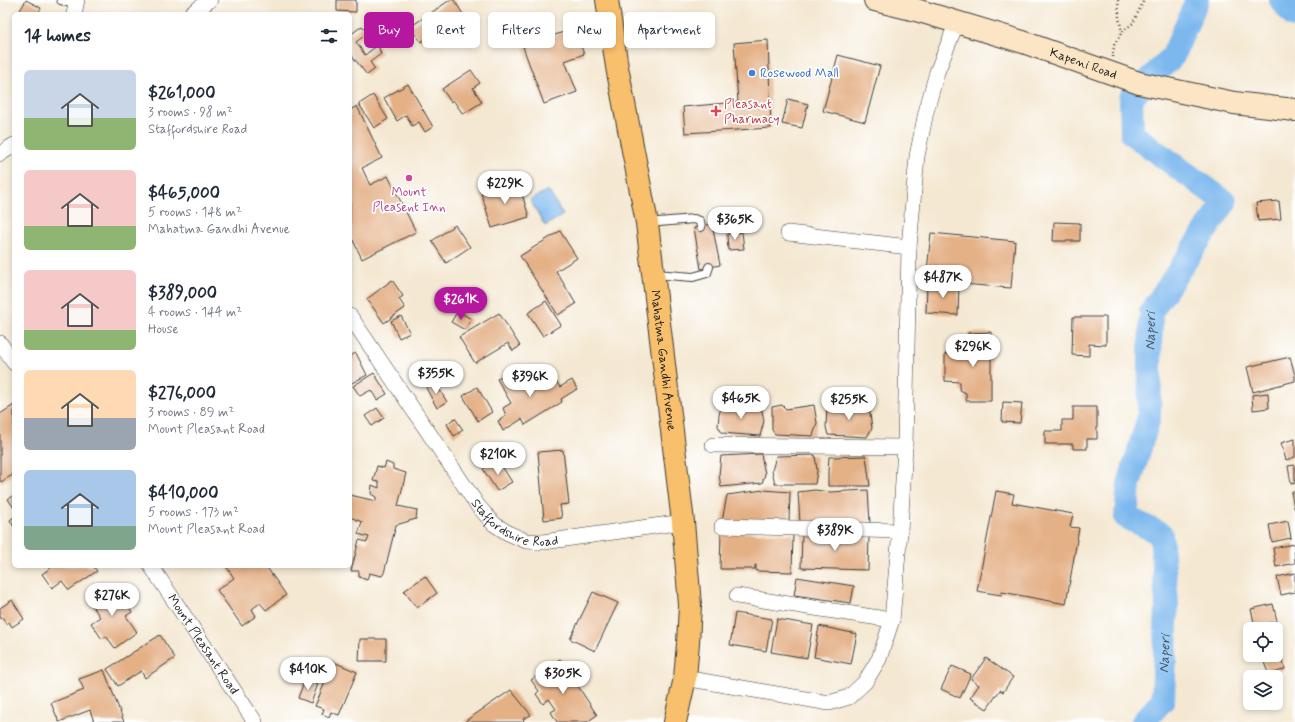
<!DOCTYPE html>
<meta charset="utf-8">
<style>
:root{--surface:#fff;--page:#f2f2f3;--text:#1f2937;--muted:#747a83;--accent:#b5179e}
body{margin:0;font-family:Mynerve,sans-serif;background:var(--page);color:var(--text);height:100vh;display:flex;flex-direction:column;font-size:15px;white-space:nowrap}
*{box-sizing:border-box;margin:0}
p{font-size:13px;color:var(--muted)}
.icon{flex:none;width:22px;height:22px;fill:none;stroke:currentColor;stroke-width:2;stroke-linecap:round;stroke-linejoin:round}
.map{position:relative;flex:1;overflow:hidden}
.details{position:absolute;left:12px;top:12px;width:340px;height:556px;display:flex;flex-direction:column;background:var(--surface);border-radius:6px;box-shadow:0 2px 6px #0003}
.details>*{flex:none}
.top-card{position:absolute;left:364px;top:12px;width:380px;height:36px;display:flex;gap:8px}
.fabs{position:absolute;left:1243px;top:622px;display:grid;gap:8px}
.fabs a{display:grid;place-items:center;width:40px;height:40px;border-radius:6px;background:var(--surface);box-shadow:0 2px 6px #0003;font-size:20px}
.price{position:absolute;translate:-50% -34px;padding:0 9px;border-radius:14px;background:#fff;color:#222;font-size:13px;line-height:26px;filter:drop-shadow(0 1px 2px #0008)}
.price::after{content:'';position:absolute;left:50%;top:24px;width:12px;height:9px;margin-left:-6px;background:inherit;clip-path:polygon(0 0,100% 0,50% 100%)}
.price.current{background:var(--accent);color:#fff}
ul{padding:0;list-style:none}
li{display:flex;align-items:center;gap:12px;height:100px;padding:0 12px}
li span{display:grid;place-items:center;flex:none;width:112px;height:80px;border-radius:6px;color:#555}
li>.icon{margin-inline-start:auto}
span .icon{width:48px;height:48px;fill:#fffc;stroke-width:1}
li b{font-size:17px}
h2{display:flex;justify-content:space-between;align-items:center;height:48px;padding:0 12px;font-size:17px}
.pill{padding:0 14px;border-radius:6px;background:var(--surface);box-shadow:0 2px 6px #0003;font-size:14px;line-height:36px}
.pill.current{background:var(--accent);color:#fff}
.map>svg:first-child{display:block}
</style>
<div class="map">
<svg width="1295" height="722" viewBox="0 0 1295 722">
<rect width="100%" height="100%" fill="#fff"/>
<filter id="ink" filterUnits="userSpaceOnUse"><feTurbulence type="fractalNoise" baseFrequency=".025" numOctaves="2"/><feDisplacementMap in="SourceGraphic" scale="8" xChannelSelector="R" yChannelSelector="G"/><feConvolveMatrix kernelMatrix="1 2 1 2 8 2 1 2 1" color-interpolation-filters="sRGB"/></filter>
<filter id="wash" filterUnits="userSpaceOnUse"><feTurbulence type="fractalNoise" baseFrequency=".012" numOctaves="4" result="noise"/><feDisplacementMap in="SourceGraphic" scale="16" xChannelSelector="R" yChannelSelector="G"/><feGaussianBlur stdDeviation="0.9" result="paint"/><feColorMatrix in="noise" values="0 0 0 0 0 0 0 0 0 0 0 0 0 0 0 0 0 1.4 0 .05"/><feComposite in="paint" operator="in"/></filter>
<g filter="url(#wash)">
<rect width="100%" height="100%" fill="#f4e8d2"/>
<path fill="#7cb8ee" stroke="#4c6a85" d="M548,190l15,25 -18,11 -15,-26z"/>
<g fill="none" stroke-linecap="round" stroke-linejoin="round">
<g stroke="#7cb8ee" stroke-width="24">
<path d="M1281,0l13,16h1"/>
<path id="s1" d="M1143,722l20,-22 4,-97 -6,-69 -35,-17 3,-33 20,-67 2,-105 74,-110 -93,-68 -1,-36 42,-42 24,-56"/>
</g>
</g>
<g id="blocks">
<g fill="#e4b086">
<path d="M26,0l15,8 -3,6h-20z"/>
<path d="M337,0h19v12l-19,-1z"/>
<path d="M450,0h4l9,14 -42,28 -11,-15z"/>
<path d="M362,26l6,7 -12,9 9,13 13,-10 3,9 -11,8 5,7 -8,6 -17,-22v-18z"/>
<path d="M574,28l10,26 -19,7 12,31 -33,12 -21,-57z"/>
<path d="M768,40l3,88 -86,5 -2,-26 55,-5 -4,-59z"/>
<path d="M838,55l42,11 -15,56 -42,-11z"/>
<path d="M471,70l9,13 -7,5 9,14 -19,12 -10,-14 -2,2 -9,-13z"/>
<path d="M408,84l25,43 -8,5 -6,-10 -7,4 -6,-11 -9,6 -13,-23z"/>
<path d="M373,95l15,24 -14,9 -15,-24z"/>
<path d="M788,99l20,5 -6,24 -20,-4z"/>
<path d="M357,106l25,52 -20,10 8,17 18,-9 28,56 -54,27 -12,-25v-124z"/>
<path d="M518,181l11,36 -37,11 -11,-35z"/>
<path d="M1279,201l2,18 -23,2 -2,-18z"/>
<path d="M1054,222l26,1v18h-27z"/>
<path d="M712,224l8,41 -19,4 -7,-41z"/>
<path d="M455,225l15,22 -24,16 -14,-22z"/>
<path d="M560,231l17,27 -21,13 20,33 -18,11 -38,-59z"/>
<path d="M742,232l2,17 -16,1 -1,-16z"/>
<path d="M931,233l84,8 -4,47 -85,-7z"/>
<path d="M392,280l11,16 -4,3 6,9 -21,15 -17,-24z"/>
<path d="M927,284l32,1 -1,30 -32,-2z"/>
<path d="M546,301l15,24 -18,11 -15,-23z"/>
<path d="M458,311l13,8 -6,11 -14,-8z"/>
<path d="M499,313l21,33 -7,5 -5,-8 -33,20 -16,-26z"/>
<path d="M401,316l9,17 -11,5 -8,-17z"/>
<path d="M1073,317h33v28l-17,-1v12l-17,-1z"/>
<path d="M991,332v69h-25v-8l-6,-3v-8l-15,-1v-27h23v-21z"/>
<path d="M356,353l11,22 -17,9v-28z"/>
<path d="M1290,357l5,18v6l-42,11 -6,-25z"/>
<path d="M517,366l13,23 17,-11 4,6 5,-3 4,6 12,-7 5,9 -16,10 1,3 -37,23 -3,-6 -19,12 -5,-10 8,-5 -3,-8 8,-5 -14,-24z"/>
<path d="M374,373l13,21 -10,6 -6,-10 -11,6 -7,-10z"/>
<path d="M435,382l12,20 -10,6 -11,-20z"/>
<path d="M477,387l15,25 -14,9 -15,-25z"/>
<path d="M1268,393l1,15 -16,2 -1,-15z"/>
<path d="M1003,402l19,1 -2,20 -18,-1z"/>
<path d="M731,403l1,6 21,-4 8,1 3,15 -4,15 -38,-3 -4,-7 1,-11 2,-8z"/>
<path d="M14,405v69l-13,8 -1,-2v-66z"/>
<path d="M782,405l4,4 28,-4 3,18 -4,13 -38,-2 -3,-4v-23z"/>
<path d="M827,405l14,2h28l3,21 -5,9 -39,-2 -2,-8z"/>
<path d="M1073,407h24v32h-10v10h-14v-5h-28v-13h17v-11h11z"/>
<path d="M377,408l7,10 -12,8 -7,-10z"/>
<path d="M455,418l8,12 -9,6 -7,-12z"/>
<path d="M1295,439v18l-9,3 -5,-17z"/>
<path d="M563,450l6,54 -9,1 2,13 -18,2 -6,-68z"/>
<path d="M761,454l4,20 -3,9 -41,4 -2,-12 2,-19z"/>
<path d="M815,455l2,16 -2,13h-40l-3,-13 4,-15z"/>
<path d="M866,456l4,30h-42v-14l1,-15z"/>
<path d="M498,460l14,22 -15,9 -14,-22z"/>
<path d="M386,462l7,3v4l13,4 -8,33 19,4 -1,9 -20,6 -12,48 -2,3 -13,-3 -2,7 -8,-3v-6h-8l8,-31 8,2 2,-5 -11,-3 4,-12 -12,-5v-22l26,6v-4l-5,-3 1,-9 7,3v-6l-6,-1 4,-15 7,2z"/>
<path d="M1295,465v18l-4,1 -3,-18z"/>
<path d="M763,490l27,2 -1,30 -67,-1 5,-26z"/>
<path d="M815,490l15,2 38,-2 2,33h-70l-2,-31z"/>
<path d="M996,491l18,3 -2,9 61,11 -3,13 9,1 -13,76 -64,-12 -1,3 -24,-4z"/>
<path d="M1291,492h4v16h-1z"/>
<path d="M14,495v13l-6,-9z"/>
<path d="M14,517v10l-4,-7z"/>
<path d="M1288,521l3,17 -19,4 -3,-17z"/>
<path d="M721,532l72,2 -1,38 -36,-1v-6h-1v4h-35z"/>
<path d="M802,534l67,2 -1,34 -67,-2z"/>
<path d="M1294,544l1,19 -19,4 -3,-19z"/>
<path d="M51,566h42l4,5 -28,19 -7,-9 -10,7 -10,-14 10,-7z"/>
<path d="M226,566h40l20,29 -20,15 -6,-7 -8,6 4,7 -14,10 -25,-36 17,-12z"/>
<path d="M1295,573v19l-14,3 -4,-18z"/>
<path d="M425,576l12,17 -20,15 -13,-17z"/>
<path d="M797,577l57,9 -3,17 -57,-8z"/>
<path d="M113,584l19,28 -6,4 11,16 -22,16 -9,-12 -4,3 -11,-16 9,-6 -11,-16z"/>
<path d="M593,592l25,11 -23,48 -25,-12z"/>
<path d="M12,600l12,19 -12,8 -3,-5 -3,2 -4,-7 -2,2v-11z"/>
<path d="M1273,604l4,17 -22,6 -4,-18z"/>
<path d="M735,613l37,6 -6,32 -36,-6z"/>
<path d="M777,619l36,6 -6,33 -36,-6z"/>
<path d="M819,626l38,8 -6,30 -37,-7z"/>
<path d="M1276,628l6,18 -6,2z"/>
<path d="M160,635l15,23 -30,20 -4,-7 -23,15 -11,-17z"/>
<path d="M360,639h26v22h-27z"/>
<path d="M1280,654l5,15 -16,6 -6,-15z"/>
<path d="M986,658l27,19 -10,15 -3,-2 -13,19 -17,-11 9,-13 -8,-6z"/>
<path d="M560,659l37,56 -10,7h-30l-6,-10 5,-3 -7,-10 -6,5 -7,-10 3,-3 -8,-11z"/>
<path d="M329,660l28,12 -18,43 -8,-3 -2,5 -7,-3 2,-5 -9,-3 11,-26 -15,-6 6,-13 10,4z"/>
<path d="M952,666l19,8 -11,24 -19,-9z"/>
<path d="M104,670l20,52h-30l-4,-12 -31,12 -8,-19 33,-13 -5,-11z"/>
<path d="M305,679l13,5 -7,19 -13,-5z"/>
<path d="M511,690l20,25 -8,4 1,3h-60z"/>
</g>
</g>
</g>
<g filter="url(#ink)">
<use href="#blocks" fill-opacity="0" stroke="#3c3b37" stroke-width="1"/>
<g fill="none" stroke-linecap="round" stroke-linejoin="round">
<defs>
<g id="service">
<path d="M61,0l15,5"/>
<path d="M647,223l47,-4 6,2 1,6"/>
<path d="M655,274l38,3 14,-4 2,-6"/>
</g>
<g id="minor">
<path d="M74,14l3,-14"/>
<path d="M191,14l19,-14"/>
<path d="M0,154l14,-9"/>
<path d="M788,233l121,14"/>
<path id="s2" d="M350,316l128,190 16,18 14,9 18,8 18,1 139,-20"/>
<path d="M0,343l14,20"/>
<path d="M713,445l192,2"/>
<path d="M722,526l178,5"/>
<path id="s3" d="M151,566l104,156"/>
<path d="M737,596l155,24"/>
<path d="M685,678l144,25 20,-6 16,-15 14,-23 13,-39 8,-89 5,-84 4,-200 8,-91 9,-44 11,-40 20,-50"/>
</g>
<g id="secondary">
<path id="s4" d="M875,0l41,10 107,32 116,41 95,20 61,7"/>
</g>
<g id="primary">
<path id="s5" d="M607,0l10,67 30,156 36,299 7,83 -2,38 -3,35 -10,44"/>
</g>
</defs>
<use href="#service" stroke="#3c3b37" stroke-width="10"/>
<use href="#minor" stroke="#3c3b37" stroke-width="16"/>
<use href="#secondary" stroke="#3c3b37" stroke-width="24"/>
<use href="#primary" stroke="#3c3b37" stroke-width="24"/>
<g stroke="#3c3b37" stroke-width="2.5" stroke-dasharray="1 3" stroke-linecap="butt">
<path d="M1118,0l1,18 3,14"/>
<path d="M1113,57l1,-12 8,-13 11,-9 11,-23"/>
</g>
<use href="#service" stroke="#fff" stroke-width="8"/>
<use href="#minor" stroke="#fff" stroke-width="15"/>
<use href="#secondary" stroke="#fce5c4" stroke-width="22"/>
<use href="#primary" stroke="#f8bf6c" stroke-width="22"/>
</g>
</g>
<circle fill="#3f7fe0" stroke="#fff" stroke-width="1.5" cx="752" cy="73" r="4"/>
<path fill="#e0444e" stroke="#fff" stroke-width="1.5" d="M714 105h4v4h4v4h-4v4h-4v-4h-4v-4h4z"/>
<circle fill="#d1479c" stroke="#fff" stroke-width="1.5" cx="409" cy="178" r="4"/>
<g text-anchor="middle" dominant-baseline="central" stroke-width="3.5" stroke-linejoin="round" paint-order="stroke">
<g font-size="13" fill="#1c1c1c" stroke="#fff">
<text stroke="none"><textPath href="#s4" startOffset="218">Kapeni Road</textPath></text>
<text stroke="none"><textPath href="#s5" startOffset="365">Mahatma Gandhi Avenue</textPath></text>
<text stroke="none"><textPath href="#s2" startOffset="272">Staffordshire Road</textPath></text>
<text stroke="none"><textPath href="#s3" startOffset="94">Mount Pleasant Road</textPath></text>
</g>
<g font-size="13" fill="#366cbe" stroke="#fff" text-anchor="start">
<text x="760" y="73">Rosewood Mall</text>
</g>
<g font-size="13" fill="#be3a42" stroke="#fff" text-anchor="start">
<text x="724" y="104">Pleasant<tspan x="724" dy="15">Pharmacy</tspan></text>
</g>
<g font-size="13" fill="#b23c85" stroke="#fff">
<text x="409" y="192">Mount<tspan x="409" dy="15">Pleasent Inn</tspan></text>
</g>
<g font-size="14" font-style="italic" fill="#425a70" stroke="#fff">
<text stroke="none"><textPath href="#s1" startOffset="424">Naperi</textPath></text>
<text stroke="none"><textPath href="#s1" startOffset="76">Naperi</textPath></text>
</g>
</g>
</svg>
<div class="fabs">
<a><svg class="icon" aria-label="locate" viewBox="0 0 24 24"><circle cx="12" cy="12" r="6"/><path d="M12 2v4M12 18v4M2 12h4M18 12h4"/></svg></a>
<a><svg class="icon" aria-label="layers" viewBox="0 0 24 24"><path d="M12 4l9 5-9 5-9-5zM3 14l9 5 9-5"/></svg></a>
</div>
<b class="price" style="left:505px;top:205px">$229K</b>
<b class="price" style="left:735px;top:241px">$365K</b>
<b class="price" style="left:943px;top:299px">$487K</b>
<b class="price current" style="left:461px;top:321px">$261K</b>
<b class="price" style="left:973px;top:368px">$296K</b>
<b class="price" style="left:436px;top:395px">$355K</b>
<b class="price" style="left:530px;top:398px">$396K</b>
<b class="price" style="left:741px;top:420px">$465K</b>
<b class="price" style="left:849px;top:421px">$255K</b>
<b class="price" style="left:498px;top:476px">$210K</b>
<b class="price" style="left:835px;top:552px">$389K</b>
<b class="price" style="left:112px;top:617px">$276K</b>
<b class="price" style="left:308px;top:691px">$410K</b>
<b class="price" style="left:563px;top:695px">$305K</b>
<div class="top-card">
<a class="pill current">Buy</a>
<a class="pill">Rent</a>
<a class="pill">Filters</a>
<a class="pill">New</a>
<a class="pill">Apartment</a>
</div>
<section class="details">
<h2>14 homes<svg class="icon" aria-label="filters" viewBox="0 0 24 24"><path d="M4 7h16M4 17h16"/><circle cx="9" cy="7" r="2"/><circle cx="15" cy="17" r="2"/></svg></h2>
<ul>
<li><span style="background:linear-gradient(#c9d6e8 60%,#8fb573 0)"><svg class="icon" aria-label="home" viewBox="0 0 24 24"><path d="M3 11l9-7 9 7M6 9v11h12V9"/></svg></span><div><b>$261,000</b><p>3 rooms · 98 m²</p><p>Staffordshire Road</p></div></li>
<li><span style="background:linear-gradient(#f6c9c9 70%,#8fb573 0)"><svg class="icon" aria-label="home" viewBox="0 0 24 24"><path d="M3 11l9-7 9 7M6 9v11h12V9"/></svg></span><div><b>$465,000</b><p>5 rooms · 148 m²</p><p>Mahatma Gandhi Avenue</p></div></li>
<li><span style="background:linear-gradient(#f6c9c9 75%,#8fb573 0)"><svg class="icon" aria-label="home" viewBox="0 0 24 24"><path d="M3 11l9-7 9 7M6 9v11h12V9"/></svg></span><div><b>$389,000</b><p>4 rooms · 144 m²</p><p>House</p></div></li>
<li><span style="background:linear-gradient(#ffd9b3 60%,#9aa5b1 0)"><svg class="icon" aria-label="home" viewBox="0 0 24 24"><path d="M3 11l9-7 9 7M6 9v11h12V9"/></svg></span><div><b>$276,000</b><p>3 rooms · 89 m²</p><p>Mount Pleasant Road</p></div></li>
<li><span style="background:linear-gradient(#a9c7e8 70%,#7fa58c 0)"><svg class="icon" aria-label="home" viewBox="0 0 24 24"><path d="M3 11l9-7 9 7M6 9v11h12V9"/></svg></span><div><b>$410,000</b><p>5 rooms · 173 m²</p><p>Mount Pleasant Road</p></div></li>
</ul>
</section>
</div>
